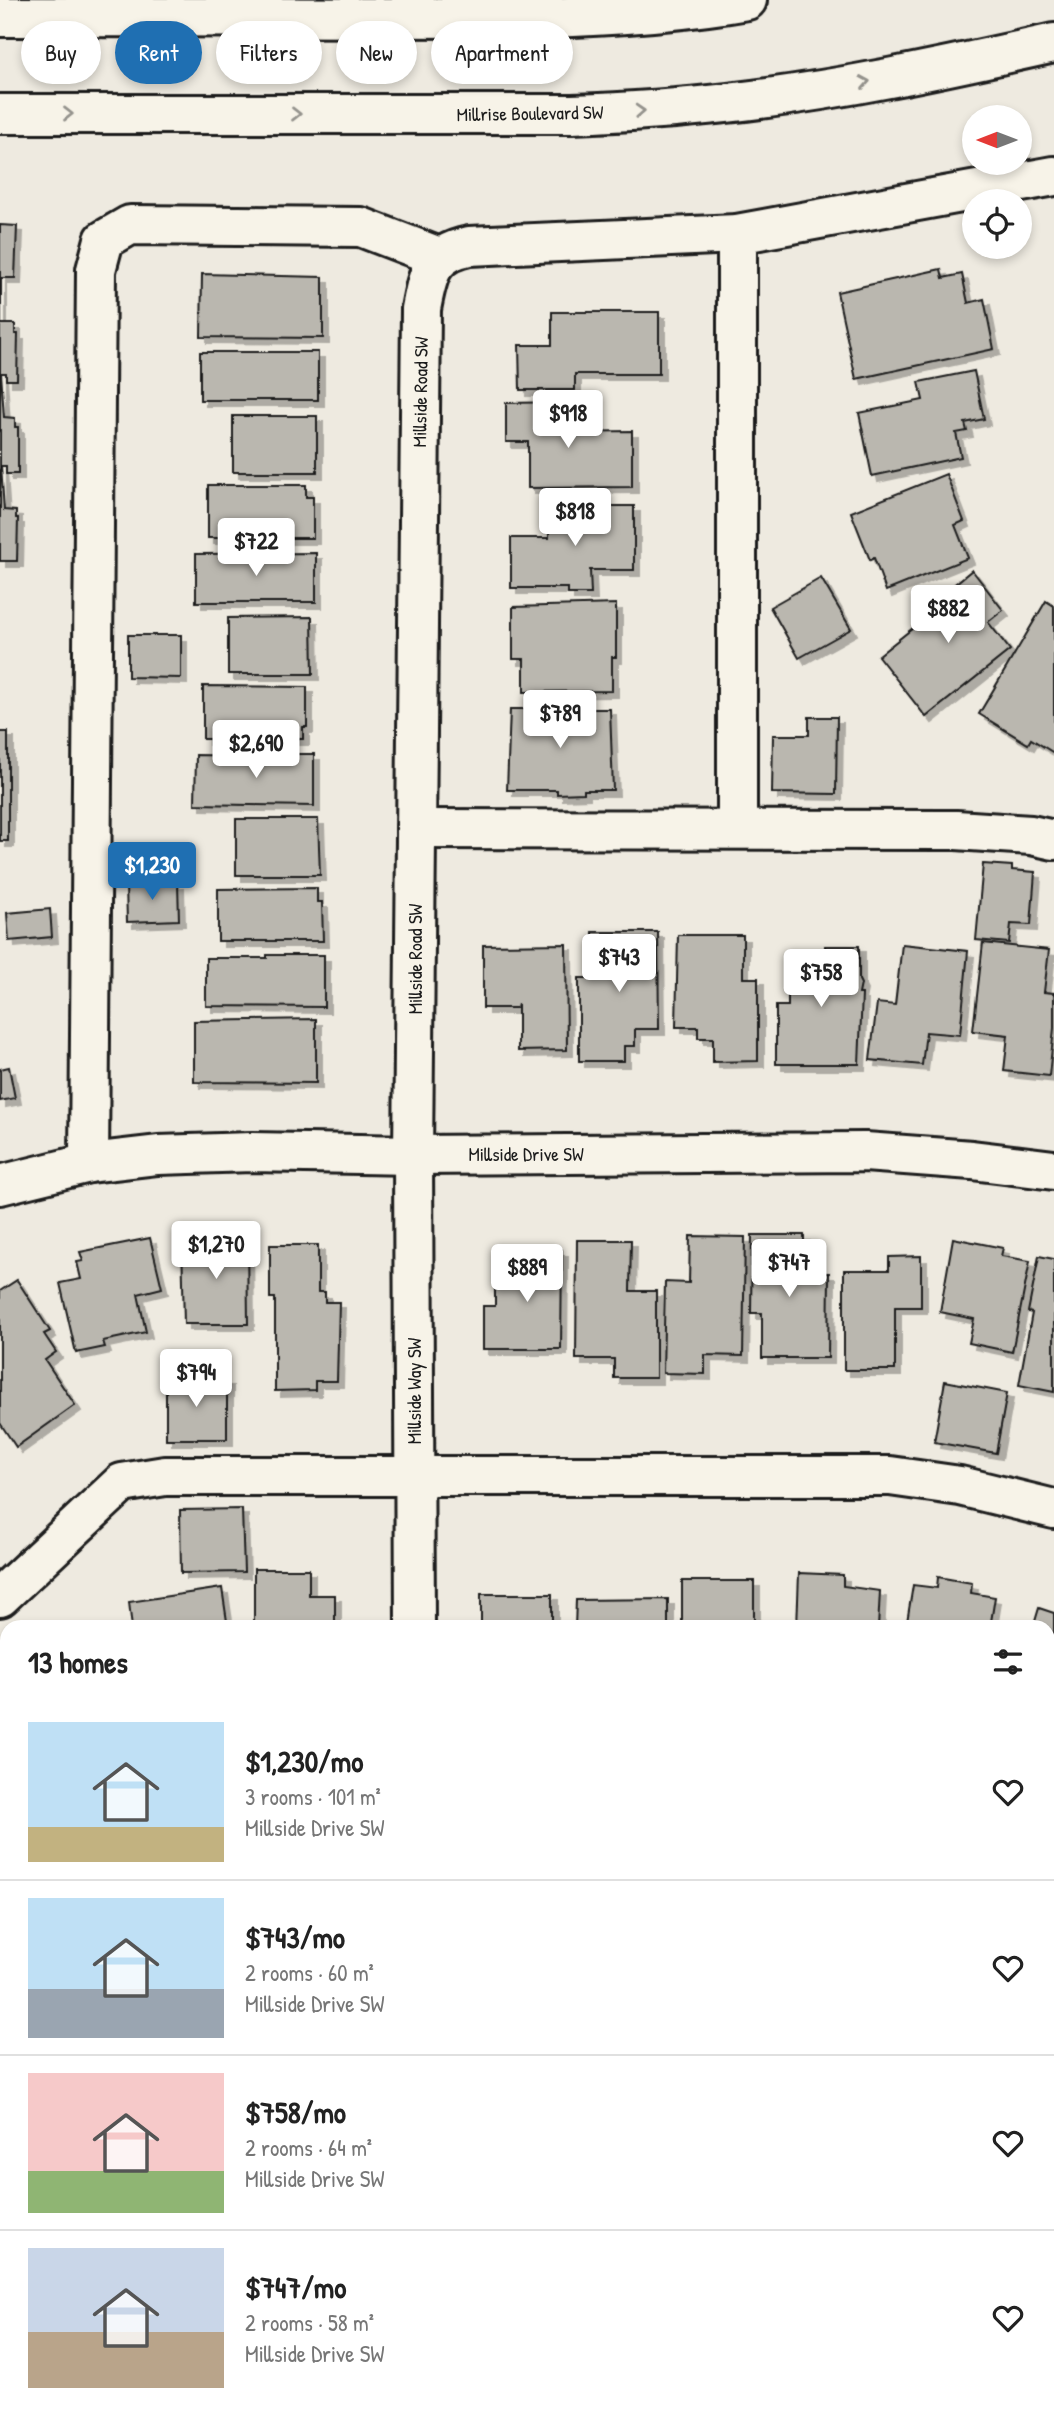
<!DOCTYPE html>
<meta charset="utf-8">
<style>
:root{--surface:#fff;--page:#f2f2f2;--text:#222;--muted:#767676;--line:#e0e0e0;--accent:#1f6fb2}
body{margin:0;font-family:"Patrick Hand",sans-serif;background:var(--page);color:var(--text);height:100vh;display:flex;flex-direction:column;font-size:26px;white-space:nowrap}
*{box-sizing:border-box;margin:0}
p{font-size:23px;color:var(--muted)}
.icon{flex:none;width:38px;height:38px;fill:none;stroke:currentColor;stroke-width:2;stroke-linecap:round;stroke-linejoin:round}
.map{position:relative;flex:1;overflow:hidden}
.details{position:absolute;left:0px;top:1620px;width:1055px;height:800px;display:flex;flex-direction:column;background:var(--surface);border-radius:21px 21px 0 0;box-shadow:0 4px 10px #0003}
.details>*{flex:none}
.banner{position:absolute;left:21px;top:21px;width:700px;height:63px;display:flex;gap:14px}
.needle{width:46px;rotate:270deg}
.buttons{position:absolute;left:962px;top:105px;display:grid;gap:14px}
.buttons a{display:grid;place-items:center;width:70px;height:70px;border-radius:50%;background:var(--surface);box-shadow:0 4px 10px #0003;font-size:35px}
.price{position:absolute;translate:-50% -60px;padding:0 16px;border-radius:7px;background:#fff;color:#222;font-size:23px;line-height:46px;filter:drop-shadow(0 2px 4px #0008)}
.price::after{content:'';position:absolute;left:50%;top:42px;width:21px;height:16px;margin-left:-10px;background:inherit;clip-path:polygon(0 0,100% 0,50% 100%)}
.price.selected{background:var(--accent);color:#fff}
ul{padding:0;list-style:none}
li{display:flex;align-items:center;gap:21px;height:175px;padding:0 28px}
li+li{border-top:2px solid var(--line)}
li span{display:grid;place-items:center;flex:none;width:196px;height:140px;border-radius:0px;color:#555}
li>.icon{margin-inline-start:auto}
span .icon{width:84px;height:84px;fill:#fffc;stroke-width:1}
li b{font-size:30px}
h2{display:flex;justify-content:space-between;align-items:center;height:84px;padding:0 28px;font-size:30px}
.pill{padding:0 24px;border-radius:32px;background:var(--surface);box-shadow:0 4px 10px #0003;font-size:24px;line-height:63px}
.pill.selected{background:var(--accent);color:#fff}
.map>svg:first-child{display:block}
</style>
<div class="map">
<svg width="1054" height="2419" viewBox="0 0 1054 2419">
<defs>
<filter id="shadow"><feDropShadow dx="6" dy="6" stdDeviation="0" flood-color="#0004"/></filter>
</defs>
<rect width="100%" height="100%" fill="#eeeae0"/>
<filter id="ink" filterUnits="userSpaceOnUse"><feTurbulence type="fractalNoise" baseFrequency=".0143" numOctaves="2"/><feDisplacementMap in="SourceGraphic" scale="14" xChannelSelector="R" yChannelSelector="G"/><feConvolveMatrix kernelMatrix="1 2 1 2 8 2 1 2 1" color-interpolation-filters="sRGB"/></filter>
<g filter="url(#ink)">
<path fill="#cfccc3" stroke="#767470" stroke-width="2" d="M0,2099h7v314h1041v-233l6,4v235h-1054z"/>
<g fill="#bab7af" stroke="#1c1c1c" stroke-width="2" filter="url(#shadow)">
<path d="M0,225l17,1 -2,52h-14v46h14v10h3l-1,46h-11v-7h-5l3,44 11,1v9h3v47h-12v-8h-5l3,44 12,1v7h2l-1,43h-17z"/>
<path d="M941,269l2,9 19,-4 6,29 16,-4 10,50 -138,30 -19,-87z"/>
<path d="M202,274l121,3v61l-122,-1z"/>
<path d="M552,312h107v62h-84v16h-55l-1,-45h33z"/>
<rect x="200" y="352" width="118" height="48"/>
<path d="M974,371l10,48 -19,4 2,8 -11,2 5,24 -89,19 -13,-63 64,-13 -4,-18z"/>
<path d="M564,402v30l68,-1v56l-104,1v-46h-22v-39z"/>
<rect x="233" y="416" width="84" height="56"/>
<path d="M946,474l18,47 -9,4 13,33 -82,33 -12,-33 -4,2 -19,-48z"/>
<path d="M208,485h98v12h7v41h-105z"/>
<path d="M549,506h85v64h-44l1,24h-23v-6h-57v-50h38z"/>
<path d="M316,553v49h-120v-48z"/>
<path d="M972,570l31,40 -15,12 22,28 -84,67 -48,-61 55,-44 -5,-6z"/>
<path d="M821,578l30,51 -52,29 -29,-51z"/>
<path d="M1046,601l8,5v147l-23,-14 -3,5 -49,-30z"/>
<path d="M616,604v53h-4v34l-88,1v-33h-11v-52z"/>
<path d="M312,617l1,57h-85v-56z"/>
<path d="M128,635h53v43l-53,-1z"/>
<path d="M203,686l104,1v40h-4v12h-100z"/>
<path d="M510,709h100l3,81h-29v3l-27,1v-4h-50z"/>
<path d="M809,717h28l-1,77 -64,-1 1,-58h36z"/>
<rect x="0" y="732" width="8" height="109"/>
<path d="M252,754h62v52l-119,-2 1,-49 56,1z"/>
<path d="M236,819h82l2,56h-84z"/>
<path d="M983,864l29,2v4l23,2 -4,53 -20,-1 -2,19 -33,-3z"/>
<path d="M178,883l1,37 -52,2 -1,-38z"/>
<path d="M317,888v14h5l1,39h-105v-52z"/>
<path d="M50,909l2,28 -43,4 -2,-28z"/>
<path d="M593,932h65l1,97h-24v17h-11v15h-45v-83h14z"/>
<path d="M678,935h65v43h15v83l-45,1v-24h-15v-11h-22z"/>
<path d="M983,943l66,7 -5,42 10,1v35l-5,48 -45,-5 4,-36 -35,-4z"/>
<path d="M566,944l1,106 -49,1v-47l-1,4h-34v-63z"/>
<path d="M902,944l66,7 -8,84 -34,-3 -4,33 -52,-5 7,-57 18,2z"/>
<path d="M825,946h34v34l2,4 -2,10h3l-3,70h-83v-58h12v-51h10l1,-2 26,2z"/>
<path d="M267,955h57v52l-118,-1v-48h61z"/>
<path d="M316,1019v64l-122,-1v-61z"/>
<path d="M9,1067l6,31 -15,3v-32z"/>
<path d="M752,1235h52v38h25l-1,85h-66v-45h-11z"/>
<path d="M690,1236l55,1 -2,119 -38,-1v19l-42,-1 2,-91 24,1z"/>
<path d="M216,1237h31l1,87h-64l-2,-84h34z"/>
<path d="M150,1238l12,50 -24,6 8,38 -43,9 2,6 -29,6 -16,-70 21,-4 -4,-17 6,-1 -3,-9z"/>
<path d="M953,1238l50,10 -2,8 29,5 -18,91 -43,-9 5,-24 -34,-7z"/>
<path d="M577,1240h54l-1,51h26v87h-42v-19h-38z"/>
<path d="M270,1245h48v47h7v10h14l-2,79h-22v9l-40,1v-93h-5z"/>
<path d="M509,1250h53l-1,99h-78v-43h12v-21h11z"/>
<path d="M921,1256v51h-26v63h-51v-100h45v-13z"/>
<path d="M1039,1256l15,3v133l-35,-7 13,-72 -4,-1z"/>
<path d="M17,1280l33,51 -6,3 12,18 -11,8 30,45 -59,42 -16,-24v-132z"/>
<rect x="166" y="1380" width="61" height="59"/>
<path d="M945,1381l62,12 -11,60 -62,-11z"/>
<path d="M242,1509l2,63 -63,1 -1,-63z"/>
<path d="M254,1569h55v26h26v33h-81z"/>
<path d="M799,1573l44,2v11l37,5 -2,37h-81z"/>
<path d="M938,1577l34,6 -1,10 24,4 -5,31h-84l7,-43 24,3z"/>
<rect x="682" y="1581" width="72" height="47"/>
<path d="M222,1588l6,40h-96l-3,-26z"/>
<rect x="481" y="1594" width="71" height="34"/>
<path d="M668,1599v29h-93l1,-28z"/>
<path d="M1039,1608l15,5v114l-4,11 -2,-1v-109h-15z"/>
<rect x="0" y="1795" width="7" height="97"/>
<path d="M7,1926v102l-5,-16 4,-2 -6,-20v-62z"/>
<path d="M1052,1999l2,1v114l-6,-3v-106z"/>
</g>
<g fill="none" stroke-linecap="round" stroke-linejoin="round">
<defs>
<g id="minor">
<path d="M0,17l543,1c69,-2 136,-6 204,-18"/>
<path d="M0,114h572c52,-2 103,-5 155,-11 110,-12 219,-36 327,-60"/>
<path d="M737,234v594"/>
<path d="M416,829l540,1 75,5 23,5"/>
<path d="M89,1163l7,-893 8,-30 26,-15 231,2 78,30"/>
<path d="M0,1185l89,-22 69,-8 94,-3 161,3 452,-3 107,8 82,10"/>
<path d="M0,1597l122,-114 43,-7h725l70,10 94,23"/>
<path d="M415,1628l-2,-473 8,-846c7,-35 9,-55 48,-63l268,-12 317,-58"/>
<path d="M1048,1842l6,2"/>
</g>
</defs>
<use href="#minor" stroke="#1c1c1c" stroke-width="44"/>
<use href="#minor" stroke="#f7f3e8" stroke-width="38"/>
</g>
<defs><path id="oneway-chevron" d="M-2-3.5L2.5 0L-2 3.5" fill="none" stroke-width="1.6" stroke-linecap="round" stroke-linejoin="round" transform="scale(1.75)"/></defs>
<g stroke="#94928c">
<use href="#oneway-chevron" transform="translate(865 82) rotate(-10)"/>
<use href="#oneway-chevron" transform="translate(640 111) rotate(-3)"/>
<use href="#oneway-chevron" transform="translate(68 114)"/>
<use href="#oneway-chevron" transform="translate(296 114)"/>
</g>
</g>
<g text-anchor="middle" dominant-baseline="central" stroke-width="7" stroke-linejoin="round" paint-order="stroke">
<g font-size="19" fill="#1c1c1c" stroke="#f7f3e8">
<text transform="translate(530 113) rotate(-1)">Millrise Boulevard SW</text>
<text transform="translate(420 392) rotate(-89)">Millside Road SW</text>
<text transform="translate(415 959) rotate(-90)">Millside Road SW</text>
<text x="526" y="1154">Millside Drive SW</text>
<text transform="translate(414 1391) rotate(-90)">Millside Way SW</text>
</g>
</g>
</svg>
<div class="buttons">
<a><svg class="needle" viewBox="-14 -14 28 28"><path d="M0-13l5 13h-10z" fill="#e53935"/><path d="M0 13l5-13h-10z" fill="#767676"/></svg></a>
<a><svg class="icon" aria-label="locate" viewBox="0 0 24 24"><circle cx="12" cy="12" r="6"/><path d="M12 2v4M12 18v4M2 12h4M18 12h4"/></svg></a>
</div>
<b class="price" style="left:568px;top:450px">$918</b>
<b class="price" style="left:575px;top:548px">$818</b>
<b class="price" style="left:256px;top:578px">$722</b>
<b class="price" style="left:948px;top:645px">$882</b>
<b class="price" style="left:560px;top:750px">$789</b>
<b class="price" style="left:256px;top:780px">$2,690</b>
<b class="price selected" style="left:152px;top:902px">$1,230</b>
<b class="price" style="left:619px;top:994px">$743</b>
<b class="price" style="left:821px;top:1009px">$758</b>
<b class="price" style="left:216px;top:1281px">$1,270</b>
<b class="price" style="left:789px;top:1299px">$747</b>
<b class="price" style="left:527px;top:1304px">$889</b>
<b class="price" style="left:196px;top:1409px">$794</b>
<div class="banner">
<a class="pill">Buy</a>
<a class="pill selected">Rent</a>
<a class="pill">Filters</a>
<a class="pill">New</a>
<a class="pill">Apartment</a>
</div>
<section class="details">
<h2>13 homes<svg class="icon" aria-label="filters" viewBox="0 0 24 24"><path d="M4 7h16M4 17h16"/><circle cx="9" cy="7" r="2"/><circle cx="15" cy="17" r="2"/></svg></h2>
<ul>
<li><span style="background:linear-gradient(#bfe0f5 75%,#c2b280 0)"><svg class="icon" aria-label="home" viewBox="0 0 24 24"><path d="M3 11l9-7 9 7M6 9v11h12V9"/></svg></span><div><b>$1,230/mo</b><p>3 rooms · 101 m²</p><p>Millside Drive SW</p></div><svg class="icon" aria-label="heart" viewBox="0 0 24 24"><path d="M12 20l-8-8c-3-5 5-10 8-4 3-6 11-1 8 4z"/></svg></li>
<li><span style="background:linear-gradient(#bfe0f5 65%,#9aa5b1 0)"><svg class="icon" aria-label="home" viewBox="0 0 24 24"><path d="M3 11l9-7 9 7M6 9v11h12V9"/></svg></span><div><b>$743/mo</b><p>2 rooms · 60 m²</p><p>Millside Drive SW</p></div><svg class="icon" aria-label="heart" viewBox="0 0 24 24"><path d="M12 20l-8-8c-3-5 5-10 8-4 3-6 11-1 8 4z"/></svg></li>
<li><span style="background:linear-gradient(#f6c9c9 70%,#8fb573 0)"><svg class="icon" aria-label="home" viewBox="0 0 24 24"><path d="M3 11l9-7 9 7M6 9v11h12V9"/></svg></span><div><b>$758/mo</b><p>2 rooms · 64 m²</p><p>Millside Drive SW</p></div><svg class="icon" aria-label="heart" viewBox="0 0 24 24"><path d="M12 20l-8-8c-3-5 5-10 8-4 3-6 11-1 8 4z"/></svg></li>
<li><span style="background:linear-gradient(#c9d6e8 60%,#b9a48a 0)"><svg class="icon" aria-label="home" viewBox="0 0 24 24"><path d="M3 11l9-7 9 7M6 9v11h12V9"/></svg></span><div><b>$747/mo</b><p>2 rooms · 58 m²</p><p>Millside Drive SW</p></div><svg class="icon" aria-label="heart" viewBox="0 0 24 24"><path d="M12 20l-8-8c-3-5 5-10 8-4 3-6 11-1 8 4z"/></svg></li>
</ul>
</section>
</div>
